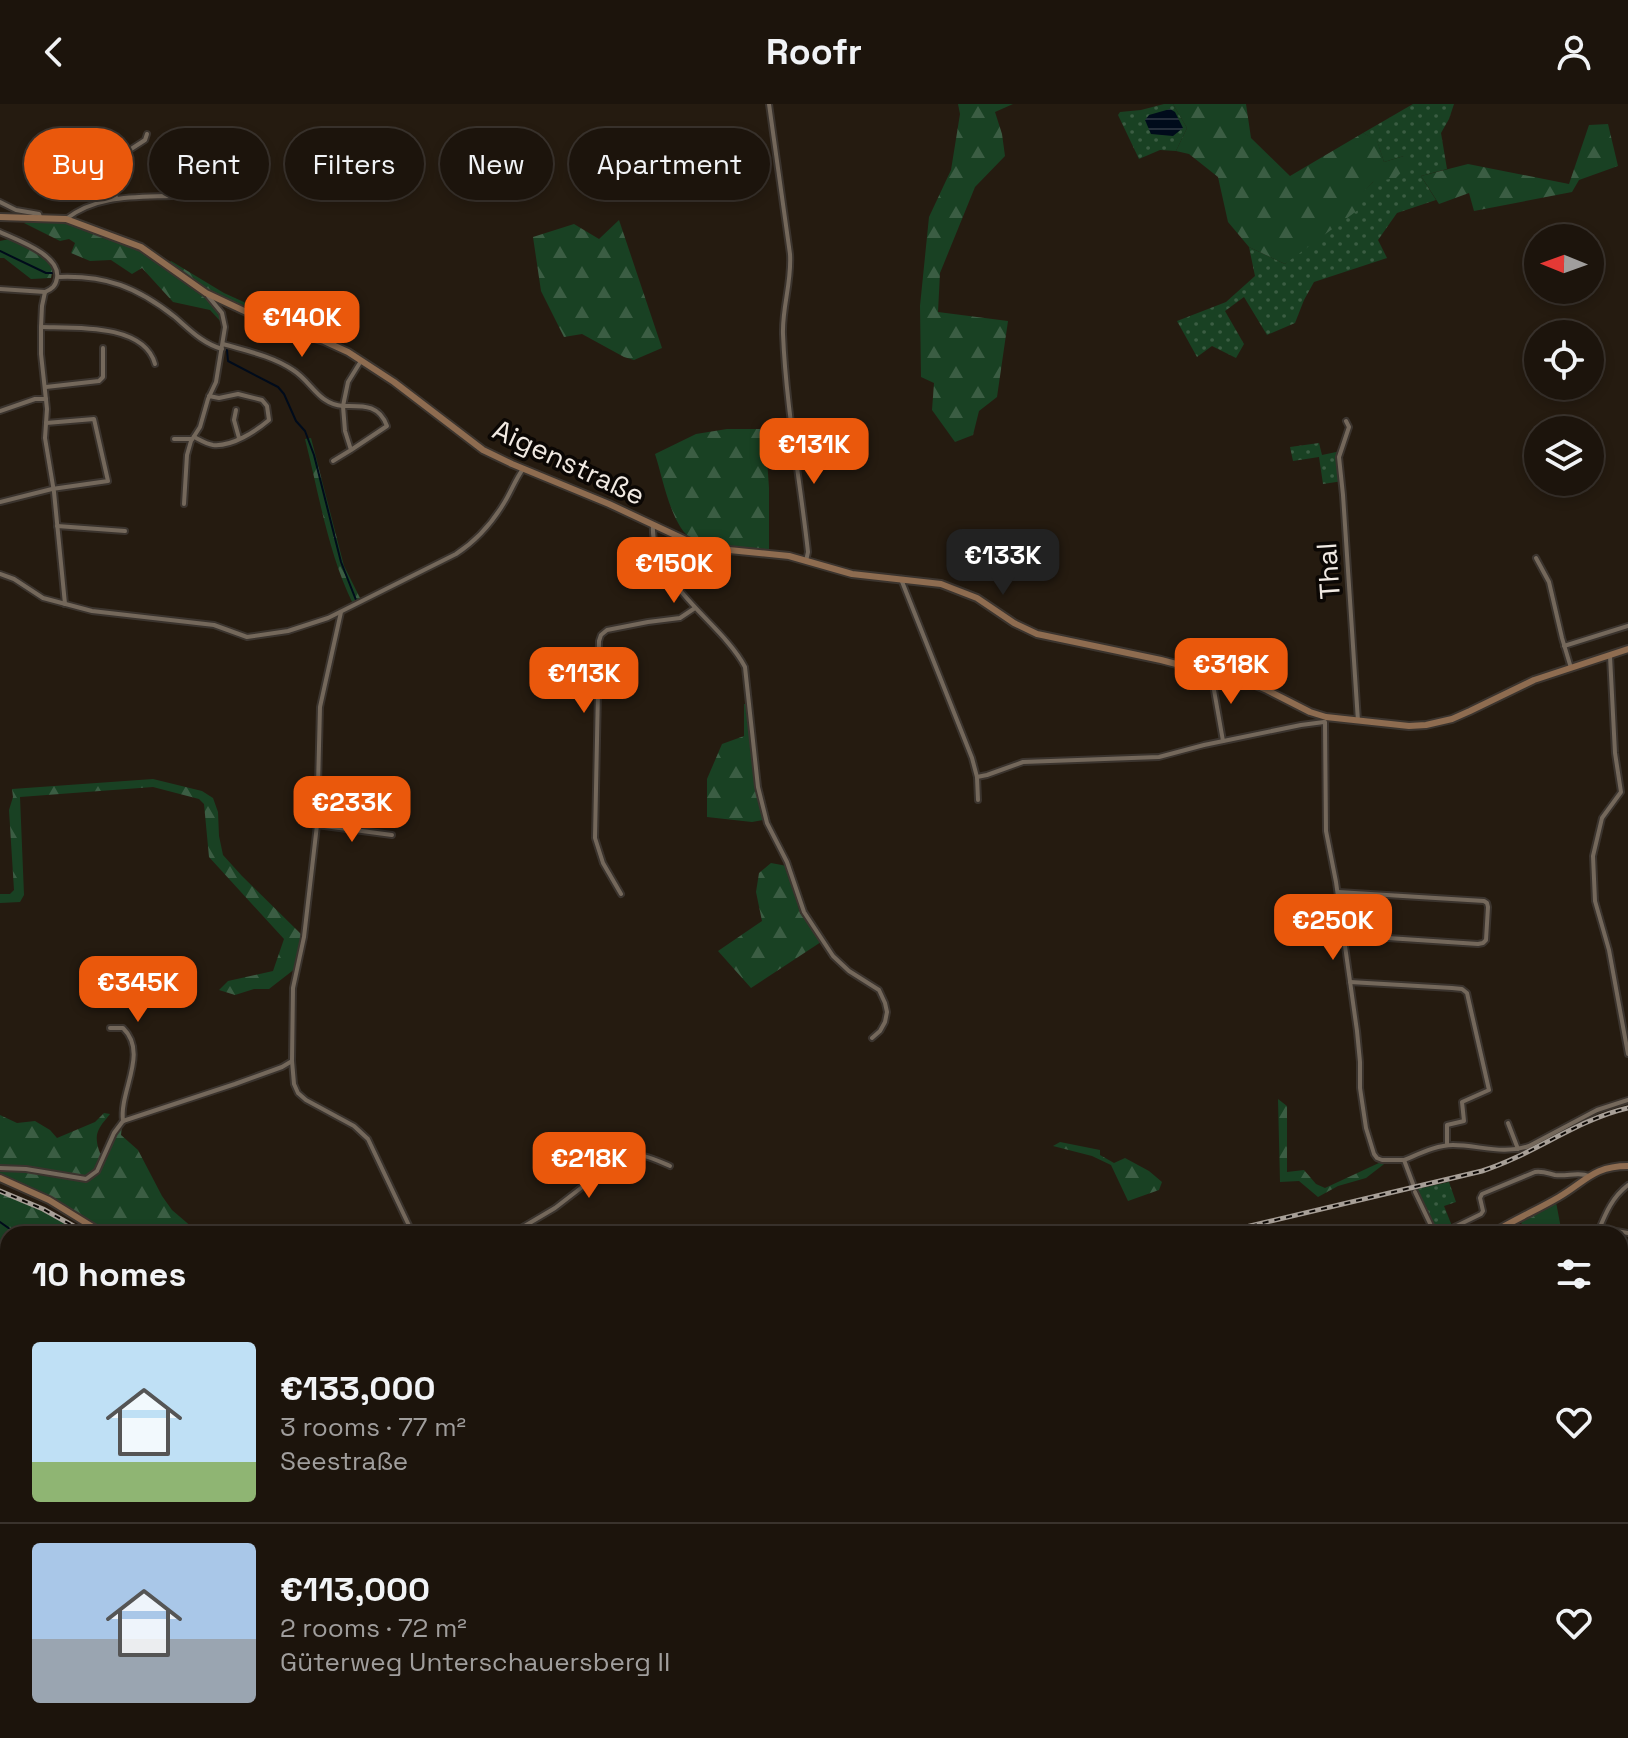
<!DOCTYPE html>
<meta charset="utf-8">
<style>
:root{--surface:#1c140c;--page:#29211a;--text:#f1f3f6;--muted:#a09e9d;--line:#3a332d;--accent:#ea580c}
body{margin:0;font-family:"Space Grotesk",sans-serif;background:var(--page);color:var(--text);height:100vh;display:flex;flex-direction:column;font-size:30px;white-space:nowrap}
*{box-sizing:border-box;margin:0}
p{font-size:26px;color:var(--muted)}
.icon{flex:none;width:44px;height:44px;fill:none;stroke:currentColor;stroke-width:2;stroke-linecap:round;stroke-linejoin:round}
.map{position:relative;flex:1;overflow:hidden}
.panel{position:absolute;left:0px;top:1122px;width:1628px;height:512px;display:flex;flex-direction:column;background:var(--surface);border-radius:24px 24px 0 0;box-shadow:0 4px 12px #0003,0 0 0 2px var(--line)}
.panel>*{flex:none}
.guide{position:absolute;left:24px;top:24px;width:800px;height:72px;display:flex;gap:16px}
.needle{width:52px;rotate:271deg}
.controls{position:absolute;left:1524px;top:120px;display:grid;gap:16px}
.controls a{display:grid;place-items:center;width:80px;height:80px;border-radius:50%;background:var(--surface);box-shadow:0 4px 12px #0003,0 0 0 2px var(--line);font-size:40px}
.price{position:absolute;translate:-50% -68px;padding:0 18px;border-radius:16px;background:var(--accent);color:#fff;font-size:26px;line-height:52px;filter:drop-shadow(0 2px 4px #0008)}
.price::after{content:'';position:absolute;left:50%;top:48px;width:24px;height:18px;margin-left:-12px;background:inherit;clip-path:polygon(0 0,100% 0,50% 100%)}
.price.on{background:#222;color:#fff}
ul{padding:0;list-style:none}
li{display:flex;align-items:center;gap:24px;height:200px;padding:0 32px}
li+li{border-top:2px solid var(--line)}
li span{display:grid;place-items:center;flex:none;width:224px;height:160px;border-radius:8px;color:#555}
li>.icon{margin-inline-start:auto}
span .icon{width:96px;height:96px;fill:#fffc;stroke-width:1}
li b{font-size:34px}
h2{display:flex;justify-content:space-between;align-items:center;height:96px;padding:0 32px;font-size:34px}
.tag{padding:0 28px;border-radius:36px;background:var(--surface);box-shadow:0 4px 12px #0003,0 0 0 2px var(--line);font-size:28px;line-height:72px}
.tag.on{background:var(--accent);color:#fff}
header{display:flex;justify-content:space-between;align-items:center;height:104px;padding:0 32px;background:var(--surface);font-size:36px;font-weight:600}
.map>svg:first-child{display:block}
</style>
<header><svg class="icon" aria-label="back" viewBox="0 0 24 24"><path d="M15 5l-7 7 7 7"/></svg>Roofr<svg class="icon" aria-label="person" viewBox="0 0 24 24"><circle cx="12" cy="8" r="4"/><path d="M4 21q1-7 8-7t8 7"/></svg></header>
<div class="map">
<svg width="1628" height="1634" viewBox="0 0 1628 1634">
<defs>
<pattern id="grass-dots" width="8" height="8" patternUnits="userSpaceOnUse" patternTransform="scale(2)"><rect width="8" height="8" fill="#194123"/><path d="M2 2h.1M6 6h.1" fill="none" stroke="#3b5d43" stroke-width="1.8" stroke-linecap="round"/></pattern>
<pattern id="forest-firs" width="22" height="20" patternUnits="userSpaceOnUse" patternTransform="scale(2)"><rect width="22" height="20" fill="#194123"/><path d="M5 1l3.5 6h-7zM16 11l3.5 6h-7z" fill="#3b5d43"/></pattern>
<pattern id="water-rules" width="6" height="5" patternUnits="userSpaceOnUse" patternTransform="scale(2)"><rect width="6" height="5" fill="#000b1b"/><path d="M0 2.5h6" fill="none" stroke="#262f3c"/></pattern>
</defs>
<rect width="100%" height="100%" fill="#251b10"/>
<g fill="url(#grass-dots)">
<path d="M1164,0h9l14,24 -11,23 -16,-1 -21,9 -21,-44 2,-3 21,-2z"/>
<path d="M1413,0h41l-5,15 -8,14 6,36 -26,7 15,24 -39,13 -19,27 9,18 -73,24 -10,18 -9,23 -28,12 -23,-38 -19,14 19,33 -8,14 -24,-12 -15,11 -20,-36 49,-19 29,-26 -6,-29 36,17 88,-82 31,-26 -20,6 -7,-21 -14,-8z"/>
<path d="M1319,339l3,12 19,-4 -1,14 3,16 -20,3 -4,-27 -26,4 -3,-14z"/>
<path d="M1449,1078l7,20 -12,4 8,20 -20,7 -16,-31 -3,-12z"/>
</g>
<g fill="url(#forest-firs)">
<path d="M958,0h55l-18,8 7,22 3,22 -30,31 -35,86 -2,39 70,9 -11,76 -18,14 -6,24 -18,7 -23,-32 2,-27 -13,-6 -1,-71 9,-89 22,-47 9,-56z"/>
<path d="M1173,0h73l5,34 39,38 73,-43 14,7 7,22 20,-6 4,9 -12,13 -23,4 -15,15 4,10 -77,57 -36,-17 -21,-25 -10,-45 -29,-23 -13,-3 11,-23z"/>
<path d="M1608,20l10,42 -39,14 -7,12 -98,19 -5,-18 -30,11 -18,-28 47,-12 101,20 20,-59z"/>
<path d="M31,116l33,2 63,22 21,11 15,11 8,-5 53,32 55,25 4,-1 29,11 -2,5 -105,-38 12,16 5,12 -12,-13 -37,-8 -31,-34 -10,6 -21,-14 -21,1 -19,-8 4,-10 -6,-4 -9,2 -36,-18z"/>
<path d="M619,116l43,128 -28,12 -10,-3 -42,-23 -18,3 -23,-46 -8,-54 41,-13 25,15z"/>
<path d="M9,135l39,19 5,9 -2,11 -20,1 -27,-21h-4v-17z"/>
<path d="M727,325h38l4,59v61c-18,-1 -61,0 -76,-9 -22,-13 -30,-62 -38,-86l41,-20z"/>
<path d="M311,334l33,128 17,34 -8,4c-25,-51 -34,-110 -48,-165z"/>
<path d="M744,600h4l8,86 7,30 -11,2 -45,-5v-38l15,-35 22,-8z"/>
<path d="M153,675l49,12 11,7 5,14 1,24 4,19 19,21 59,58 -2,11 1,3 -4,20 -27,21h-15l-19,6 -16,-5 9,-9 45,-10 11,-32 -75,-82 -5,-53 -5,-5 -46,-12 -133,10 4,98 -4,7 -20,1v-9h10l4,-4 -5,-80 4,-13 -1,-8z"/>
<path d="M771,759l16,3 13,47 21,29 -70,46 -33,-37 44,-30 -6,-29 3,-19z"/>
<path d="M1278,995l9,7v66l17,-2 12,14 9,4 56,-26 7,-1 -22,17 -28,8 -20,11 -19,-16 -19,1z"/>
<path d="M104,1009l6,1c-12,15 -17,19 -10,39l5,2 9,-18 8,-11 -1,9 17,15 24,46 10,14 21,18 4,6h-89l-56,-35 -52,-24v-60l17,8 18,-2 15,9 7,8 38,-16z"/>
<path d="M1060,1038l40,8v5l14,8 11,-5 24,13 13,11 -3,8 -31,11 -17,-36 -19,-9 -39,-10z"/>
<path d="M0,1089l48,20 34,19 -1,2h-73v281l-8,-18z"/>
<path d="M1556,1098l6,32h-39l-2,-14z"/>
<path d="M0,1506l8,17v103h48l4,8h-60z"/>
<path d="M103,1626h100l-2,8h-94z"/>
</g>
<g fill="url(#water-rules)">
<path d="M1170,5l5,3 8,16 -10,8 -22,-2 -6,-14 4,-5z"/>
<path d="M0,1393l8,18v112l-8,-17z"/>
</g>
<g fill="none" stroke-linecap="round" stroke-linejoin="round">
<g stroke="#000b1b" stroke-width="2">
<path d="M0,147l46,22h9"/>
<path d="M63,170c37,2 63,6 94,28"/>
<path d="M227,246l1,11 50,26 6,7 12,27 9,10 9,24 27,107 15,38"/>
<path d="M0,1118l17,12"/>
<path d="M1628,1231l-4,3 4,8"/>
<path d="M1620,1276l8,-5"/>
</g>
<defs>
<g id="street">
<path d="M769,0l21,150c2,28 -8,53 -7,80 3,73 17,145 25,218l-2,9"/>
<path d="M116,94l-8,-34 37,-24 2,-6"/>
<path d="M0,98l16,8 23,4 1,3"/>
<path d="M66,115c40,-31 91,-18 138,-26"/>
<path d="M0,128c17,8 61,23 57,46 -1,8 -5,11 -12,14l-3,14 -1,21v27l6,55 -2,29 9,54 11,112"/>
<path d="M58,173c48,-2 79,10 117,40 15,13 27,26 47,32"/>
<path d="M0,185l45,3"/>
<path d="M41,223c32,1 103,-4 114,37"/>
<path d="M223,240c24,7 49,12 70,26 19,12 25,34 50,36l5,-24 13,-21"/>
<path d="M46,283l53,-6 4,-4v-29"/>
<path d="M236,306l-2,10 5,18"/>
<path d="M0,307l35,-12h11"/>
<path d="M1346,317l3,6 -10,30 4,38 15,226"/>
<path d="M194,333c6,3 12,7 19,8 19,2 43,-14 56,-25l-2,-14 -5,-6 -24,-6 -19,4 -10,-2"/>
<path d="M174,335h18"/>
<path d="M333,357l18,-11 -6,-19 -2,-25c20,0 36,-2 44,20l-36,24"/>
<path d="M0,398l52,-13 56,-8 -14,-62 -48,4"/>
<path d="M184,400l3,-49 4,-14 9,-14 8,-28 8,-17 9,-55 -3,-14 -14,-17"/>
<path d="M653,420c-4,59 68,97 92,143l13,120 9,36 20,39 17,50 29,44 16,15 30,19 6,13 2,9 -2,10 -5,9 -8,7"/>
<path d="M57,422l68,5"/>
<path d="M1536,454l13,24 13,56 9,30"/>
<path d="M0,470l14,5 29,19 49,13 122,14 33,12 41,-6 40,-13 128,-64c20,-13 36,-31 48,-51 7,-11 11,-23 19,-34"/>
<path d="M901,475l71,179 5,19 1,23"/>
<path d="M341,508l-21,95 -3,118 -13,112 -11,51 -1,73 2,23 4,9 8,7 48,26 14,13 45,95"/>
<path d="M1564,542l64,-20"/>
<path d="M1610,552l5,97 6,39 -19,26 -9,38 2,45 14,49 19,104"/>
<path d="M1211,569l12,68"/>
<path d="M1325,618l1,109 10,51 21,149 3,31v26l6,40 8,26 3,4 5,2h22"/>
<path d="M977,673l10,-2 36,-13 136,-5 45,-12 97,-20 23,-3"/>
<path d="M317,721l75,10"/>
<path d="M1338,788l146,9 3,2 1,4 -2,33 -3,3 -5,1 -135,-9"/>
<path d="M621,790l-18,-31 -8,-25 4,-197 2,-6 6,-5 41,-8 32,-4 15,-10"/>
<path d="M1350,878l102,6 10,1 5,4 22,97 -27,12 2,19 -17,4v20"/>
<path d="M110,924h13c26,25 -4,63 0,93"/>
<path d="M123,1017l112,-37 47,-17 10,-6"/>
<path d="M1508,1019l10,26"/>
<path d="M0,1064l26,1 60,10 11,-8 17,-38 9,-12"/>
<path d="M1413,1080l-9,-24c15,-6 32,-15 49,-15 25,0 50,10 76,1l68,-36 31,-10"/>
<path d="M1415,1088l20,42"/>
<path d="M1599,1124l29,5"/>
<path d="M511,1130l44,-26 66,-51c18,-6 33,2 49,9"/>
<path d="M1440,1130l41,-20 2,-3 -3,-13 2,-4 53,-22c8,-1 12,1 20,3 12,2 23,-4 34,1"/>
<path d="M1597,1130c8,-19 14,-36 31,-49"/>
<path d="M1620,1167l8,-18"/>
<path d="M1620,1619l8,-5"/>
<path d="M253,1626l2,8"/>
<path d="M298,1626l1,8"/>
<path d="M353,1626l2,8"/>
<path d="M663,1626l3,8"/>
<path d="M1471,1626l7,5 13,3"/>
<path d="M425,1634l2,-8"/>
<path d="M473,1634l4,-8"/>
<path d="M516,1634l3,-8"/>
<path d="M961,1634l19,-8"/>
<path d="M1581,1634l26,-8"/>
</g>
<g id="secondary">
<path d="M0,113l66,2 75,28 65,46 66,31 52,17 24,11 46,30 89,68 29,14 97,40 81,38 29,7 70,7 63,18 89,10 36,14 37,25 23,11 124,26 92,24 14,6 43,22 16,5 83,9 17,-1 26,-6 18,-8 64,-31 94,-31"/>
<path d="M0,1074l49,22 55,34"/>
<path d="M1491,1130c22,-14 46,-24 68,-37 27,-16 35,-31 69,-31"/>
<path d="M1620,1458l8,-5"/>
<path d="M1263,1626l2,8"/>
</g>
<g id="highway">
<path d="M1620,1479l8,-4"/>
<path d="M1620,1487l8,-4"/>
<path d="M860,1634l35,-8"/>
<path d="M892,1634l26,-8"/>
</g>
</defs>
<use href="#street" stroke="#3b342e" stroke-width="8"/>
<use href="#secondary" stroke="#3b342e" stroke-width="10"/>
<use href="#highway" stroke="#3b342e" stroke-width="12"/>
<use href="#street" stroke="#74685b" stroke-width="4"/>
<use href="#secondary" stroke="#8e6c50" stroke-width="6"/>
<use href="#highway" stroke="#cc7735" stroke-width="8"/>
<defs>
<g id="rail">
<path d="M0,1087l43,18 45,25"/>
<path d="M1216,1130l266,-63c51,-16 94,-51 146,-63"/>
</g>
</defs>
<use href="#rail" stroke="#a79f97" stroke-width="5"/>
<use href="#rail" stroke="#0b0704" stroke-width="2" stroke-dasharray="6" stroke-linecap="butt"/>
</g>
<g text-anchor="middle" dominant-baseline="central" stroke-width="7" stroke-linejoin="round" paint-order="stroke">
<g font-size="28" fill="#f1eae3" stroke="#0b0704">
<text transform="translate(569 358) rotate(25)">Aigenstraße</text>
<text transform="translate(1328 467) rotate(-94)">Thal</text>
</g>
</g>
</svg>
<div class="controls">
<a><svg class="needle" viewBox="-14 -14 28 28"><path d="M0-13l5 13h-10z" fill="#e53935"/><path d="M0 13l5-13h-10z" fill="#a09e9d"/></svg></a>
<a><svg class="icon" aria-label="locate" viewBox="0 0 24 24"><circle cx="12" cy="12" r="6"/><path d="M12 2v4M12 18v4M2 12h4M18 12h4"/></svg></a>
<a><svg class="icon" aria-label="layers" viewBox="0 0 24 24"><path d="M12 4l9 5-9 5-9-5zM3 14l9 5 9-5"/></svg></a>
</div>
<b class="price" style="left:302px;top:255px">€140K</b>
<b class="price" style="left:814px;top:382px">€131K</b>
<b class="price on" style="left:1003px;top:493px">€133K</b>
<b class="price" style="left:674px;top:501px">€150K</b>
<b class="price" style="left:1231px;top:602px">€318K</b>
<b class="price" style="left:584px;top:611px">€113K</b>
<b class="price" style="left:352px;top:740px">€233K</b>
<b class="price" style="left:1333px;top:858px">€250K</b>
<b class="price" style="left:138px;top:920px">€345K</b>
<b class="price" style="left:589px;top:1096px">€218K</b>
<div class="guide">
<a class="tag on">Buy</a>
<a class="tag">Rent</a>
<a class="tag">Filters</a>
<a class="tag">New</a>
<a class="tag">Apartment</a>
</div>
<section class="panel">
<h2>10 homes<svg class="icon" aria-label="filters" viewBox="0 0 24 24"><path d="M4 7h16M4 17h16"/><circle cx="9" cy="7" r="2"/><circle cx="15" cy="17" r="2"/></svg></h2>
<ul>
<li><span style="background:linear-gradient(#bfe0f5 75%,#8fb573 0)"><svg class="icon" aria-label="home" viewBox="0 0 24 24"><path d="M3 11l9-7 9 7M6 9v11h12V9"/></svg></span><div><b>€133,000</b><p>3 rooms · 77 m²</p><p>Seestraße</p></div><svg class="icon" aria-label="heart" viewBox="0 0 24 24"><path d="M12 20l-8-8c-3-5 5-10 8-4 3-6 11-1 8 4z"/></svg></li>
<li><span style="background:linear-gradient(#a9c7e8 60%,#9aa5b1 0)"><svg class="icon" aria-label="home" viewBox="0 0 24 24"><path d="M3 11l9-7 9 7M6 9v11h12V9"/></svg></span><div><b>€113,000</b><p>2 rooms · 72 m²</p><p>Güterweg Unterschauersberg II</p></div><svg class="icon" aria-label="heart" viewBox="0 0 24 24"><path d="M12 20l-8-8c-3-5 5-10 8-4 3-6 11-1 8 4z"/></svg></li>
</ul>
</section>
</div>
